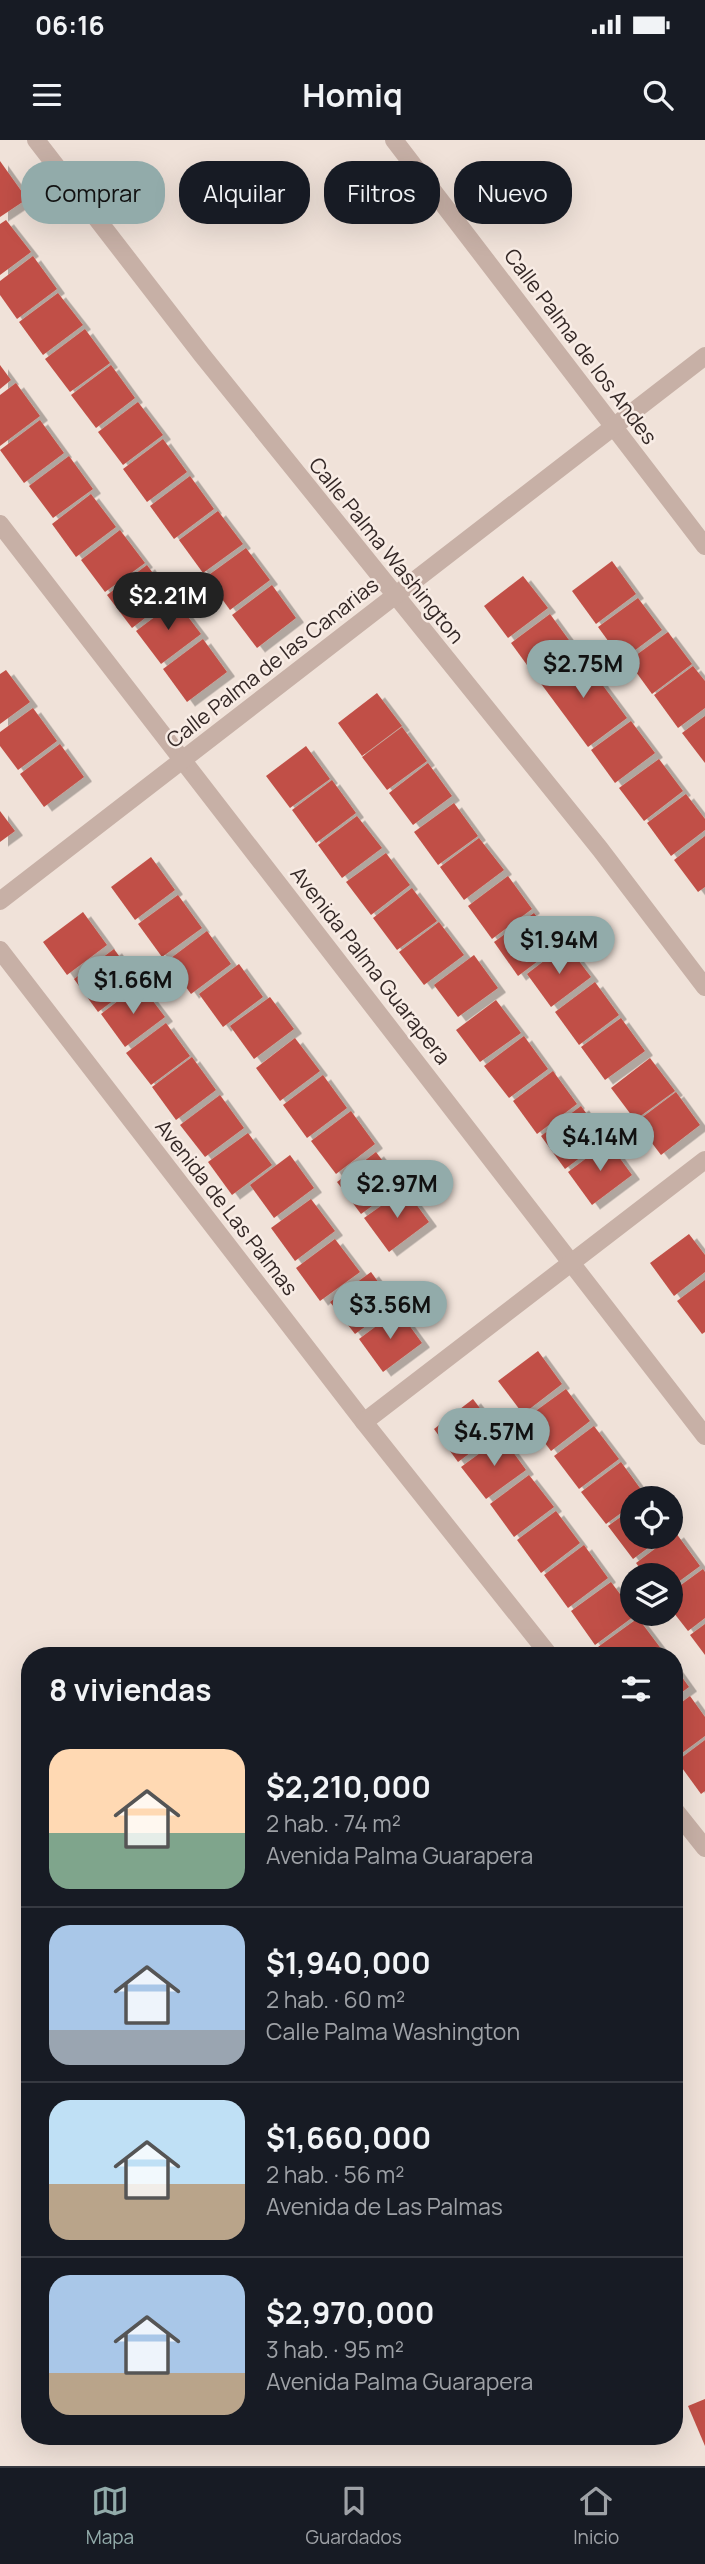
<!DOCTYPE html>
<html lang="es">
<meta charset="utf-8">
<style>
:root{--surface:#171b24;--page:#20242c;--text:#f1f3f6;--muted:#9ea1a6;--line:#363941;--accent:#92abaa}
body{margin:0;font-family:Manrope,sans-serif;background:var(--page);color:var(--text);height:100vh;display:flex;flex-direction:column;font-size:26px;white-space:nowrap}
*{box-sizing:border-box;margin:0}
p{font-size:23px;color:var(--muted)}
.icon{flex:none;width:38px;height:38px;fill:none;stroke:currentColor;stroke-width:2;stroke-linecap:round;stroke-linejoin:round}
.map{position:relative;flex:1;overflow:hidden}
.sheet{position:absolute;left:21px;top:1507px;width:662px;height:798px;display:flex;flex-direction:column;background:var(--surface);border-radius:28px;box-shadow:0 7px 28px #0002}
.sheet>*{flex:none}
.top-card{position:absolute;left:21px;top:21px;width:663px;height:63px;display:flex;gap:14px}
.tools{position:absolute;left:620px;top:1346px;display:grid;gap:14px}
.tools a{display:grid;place-items:center;width:63px;height:63px;border-radius:50%;background:var(--surface);box-shadow:0 7px 28px #0002;font-size:35px}
.price{position:absolute;translate:-50% -60px;padding:0 16px;border-radius:24px;background:var(--accent);color:#111;font-size:23px;line-height:46px;filter:drop-shadow(0 2px 4px #0008)}
.price::after{content:'';position:absolute;left:50%;top:42px;width:21px;height:16px;margin-left:-10px;background:inherit;clip-path:polygon(0 0,100% 0,50% 100%)}
.price.selected{background:#222;color:#fff}
ul{padding:0;list-style:none}
li{display:flex;align-items:center;gap:21px;height:175px;padding:0 28px}
li+li{border-top:2px solid var(--line)}
li span{display:grid;place-items:center;flex:none;width:196px;height:140px;border-radius:21px;color:#555}
li>.icon{margin-inline-start:auto}
span .icon{width:84px;height:84px;fill:#fffc;stroke-width:1}
li b{font-size:30px}
h2{display:flex;justify-content:space-between;align-items:center;height:84px;padding:0 28px;font-size:30px}
.chip{padding:0 24px;border-radius:28px;background:var(--surface);box-shadow:0 7px 28px #0002;font-size:24px;line-height:63px}
.chip.selected{background:var(--accent);color:#111}
.status{display:flex;justify-content:space-between;align-items:center;height:49px;padding:0 35px;background:var(--surface);direction:ltr}
.status svg{height:19px;fill:currentColor}
header{display:flex;justify-content:space-between;align-items:center;height:91px;padding:0 28px;background:var(--surface);font-size:32px;font-weight:700}
.menu{display:flex;justify-content:space-around;align-items:center;height:98px;border-top:2px solid var(--line);background:var(--surface);font-size:19px;color:var(--muted)}
.menu a{display:grid;justify-items:center;gap:4px}
.menu .selected{color:var(--accent)}
.map>svg:first-child{display:block}
</style>
<div class="status"><b>06:16</b><svg viewBox="0 0 49 12"><path d="M0 12V9h3v3zM5 12V6h3v6zM10 12V3h3v9zM15 12V0h3v12zM26 1h20v11H26zM47 4h2v5h-2z"/></svg></div>
<header><svg class="icon" aria-label="menu" viewBox="0 0 24 24"><path d="M4 6h16M4 12h16M4 18h16"/></svg>Homiq<svg class="icon" aria-label="search" viewBox="0 0 24 24"><circle cx="10" cy="10" r="6"/><path d="M15 15l6 6"/></svg></header>
<div class="map">
<svg width="705" height="2326" viewBox="0 0 705 2326">
<defs>
<filter id="shadow"><feDropShadow dx="8" dy="4.5" stdDeviation="0" flood-color="#0004"/></filter>
</defs>
<rect width="100%" height="100%" fill="#f0e2d9"/>
<g fill="#c15046" filter="url(#shadow)">
<path d="M0,21l27,38 -27,18z"/>
<path d="M6,80l25,32 -31,23v-51z"/>
<path d="M33,116l24,33 -40,30 -17,-24v-14z"/>
<path d="M58,153l25,32 -40,30 -24,-33z"/>
<path d="M85,189l25,34 -40,29 -25,-33z"/>
<path d="M0,225l11,15 -11,9z"/>
<path d="M111,225l24,33 -39,30 -25,-33z"/>
<path d="M16,243l24,33 -40,30v-51z"/>
<path d="M138,262l25,33 -40,30 -25,-33z"/>
<path d="M40,280l24,33 -40,30 -24,-33z"/>
<path d="M163,299l24,33 -40,30 -24,-33z"/>
<path d="M69,316l24,33 -40,29 -24,-32z"/>
<path d="M190,336l24,33 -40,30 -24,-33z"/>
<path d="M91,354l25,33 -40,30 -24,-33z"/>
<path d="M218,371l25,33 -40,29 -24,-33z"/>
<path d="M120,390l25,33 -40,29 -24,-32z"/>
<path d="M246,408l24,32 -40,30 -24,-33z"/>
<path d="M612,421l24,33 -40,30 -24,-33z"/>
<path d="M147,425l24,33 -39,30 -25,-33z"/>
<path d="M523,436l25,32 -40,30 -24,-32z"/>
<path d="M272,445l24,33 -39,30 -25,-33z"/>
<path d="M638,458l24,32 -40,30 -24,-33z"/>
<path d="M176,461l25,33 -40,30 -25,-33z"/>
<path d="M550,474l24,33 -39,29 -24,-33z"/>
<path d="M668,492l24,32 -40,30 -24,-33z"/>
<path d="M203,499l24,33 -40,30 -24,-33z"/>
<path d="M578,512l49,66 -39,29 -49,-66z"/>
<path d="M693,526l12,15v27l-27,20 -24,-33z"/>
<path d="M6,530l24,32 -30,22v-50z"/>
<path d="M377,553l25,33 -40,30 -24,-33z"/>
<path d="M33,568l24,33 -39,29 -18,-24v-14z"/>
<path d="M705,576v47l-23,-30z"/>
<path d="M631,581l24,32 -40,30 -24,-33z"/>
<path d="M402,587l25,34 -40,29 -25,-33z"/>
<path d="M60,604l24,33 -40,30 -24,-33z"/>
<path d="M306,606l24,33 -40,29 -24,-32z"/>
<path d="M659,619l24,32 -39,30 -25,-33z"/>
<path d="M428,623l24,33 -39,29 -24,-32z"/>
<path d="M332,640l24,33 -40,30 -24,-33z"/>
<path d="M686,654l19,25v11l-34,26 -24,-33z"/>
<path d="M454,663l24,33 -40,29 -24,-33z"/>
<path d="M0,671l15,20 -15,11z"/>
<path d="M357,676l25,32 -40,30 -24,-33z"/>
<path d="M705,696v51l-7,5 -24,-32z"/>
<path d="M479,698l25,32 -40,30 -24,-33z"/>
<path d="M386,713l24,32 -39,30 -25,-33z"/>
<path d="M151,717l24,33 -40,30 -24,-33z"/>
<path d="M508,736l24,33 -40,30 -24,-33z"/>
<path d="M412,748l25,33 -40,29 -24,-32z"/>
<path d="M178,755l24,33 -40,29 -24,-33z"/>
<path d="M83,772l24,33 -40,30 -24,-33z"/>
<path d="M534,773l24,33 -40,30 -24,-34z"/>
<path d="M439,782l25,33 -40,30 -25,-33z"/>
<path d="M207,791l24,33 -40,30 -24,-33z"/>
<path d="M566,804l25,33 -40,30 -24,-33z"/>
<path d="M114,809l24,33 -40,30 -24,-33z"/>
<path d="M474,815l24,33 -40,29 -24,-32z"/>
<path d="M239,824l24,33 -40,30 -24,-33z"/>
<path d="M595,842l24,33 -40,30 -24,-33z"/>
<path d="M140,844l25,33 -40,30 -24,-33z"/>
<path d="M270,857l24,32 -40,30 -24,-33z"/>
<path d="M496,860l25,33 -41,29 -24,-32z"/>
<path d="M621,878l24,33 -40,29 -24,-33z"/>
<path d="M166,883l24,33 -39,29 -25,-32z"/>
<path d="M524,896l24,33 -39,29 -25,-32z"/>
<path d="M295,898l25,33 -40,30 -24,-33z"/>
<path d="M192,917l24,33 -40,30 -24,-33z"/>
<path d="M650,918l25,33 -40,29 -24,-32z"/>
<path d="M553,931l24,33 -40,30 -24,-33z"/>
<path d="M323,935l24,33 -40,30 -24,-33z"/>
<path d="M676,952l24,33 -39,30 -25,-33z"/>
<path d="M220,955l24,33 -39,29 -25,-32z"/>
<path d="M581,966l24,33 -40,30 -24,-33z"/>
<path d="M351,971l24,33 -39,30 -25,-33z"/>
<path d="M248,993l24,32 -40,30 -24,-33z"/>
<path d="M608,1002l24,33 -40,30 -24,-33z"/>
<path d="M376,1012l25,33 -40,29 -24,-32z"/>
<path d="M290,1015l24,33 -40,30 -24,-33z"/>
<path d="M405,1049l24,33 -40,30 -25,-34z"/>
<path d="M311,1059l24,32 -40,30 -24,-33z"/>
<path d="M689,1094l16,21v17l-31,24 -24,-33z"/>
<path d="M335,1099l25,33 -40,29 -24,-33z"/>
<path d="M371,1132l24,33 -40,29 -25,-32z"/>
<path d="M705,1140v52l-3,2 -25,-33z"/>
<path d="M398,1170l24,33 -39,29 -24,-33z"/>
<path d="M538,1211l24,33 -39,30 -25,-33z"/>
<path d="M566,1249l24,32 -39,30 -25,-33z"/>
<path d="M473,1259l25,33 -40,30 -24,-33z"/>
<path d="M594,1286l25,33 -40,30 -25,-33z"/>
<path d="M502,1297l24,33 -40,29 -25,-32z"/>
<path d="M621,1322l24,33 -4,3h-9v7l-26,19 -25,-32z"/>
<path d="M529,1335l25,32 -40,30 -24,-33z"/>
<path d="M632,1369v27h32l-31,23 -25,-33z"/>
<path d="M556,1371l24,32 -39,30 -24,-33z"/>
<path d="M676,1393l24,33 -30,22v-13h-25l-9,-12z"/>
<path d="M584,1405l24,33 -40,30 -24,-33z"/>
<path d="M703,1429l2,3v46l-17,13 -18,-23v-15z"/>
<path d="M611,1442l21,28v4h5l-42,31 -24,-34z"/>
<path d="M638,1478l24,32 -7,6h-51l-6,-9z"/>
<path d="M705,1484v31l-15,-20z"/>
<path d="M674,1526l15,21 -15,11z"/>
<path d="M690,1556l15,21v19l-31,23v-51z"/>
<path d="M705,1600v51l-4,3 -24,-33z"/>
<path d="M705,2259v47l-17,-40z"/>
</g>
<g fill="none" stroke-linecap="round" stroke-linejoin="round">
<g stroke="#c7b0a6" stroke-width="18">
<path d="M36,0l166,215 398,494 105,138"/>
<path d="M394,0l311,406"/>
<path d="M0,384l705,912"/>
<path d="M0,761l705,-545"/>
<path d="M0,810l364,472 186,234"/>
<path d="M364,1282l341,-262"/>
<path d="M674,1669l31,39"/>
</g>
</g>
<g text-anchor="middle" dominant-baseline="central" stroke-width="5" stroke-linejoin="round" paint-order="stroke">
<g font-size="21" fill="#342826" stroke="#f8ece5">
<text transform="translate(581 206) rotate(53)">Calle Palma de los Andes</text>
<text transform="translate(387 410) rotate(51)">Calle Palma Washington</text>
<text transform="translate(272 522) rotate(-38)">Calle Palma de las Canarias</text>
<text transform="translate(371 825) rotate(52)">Avenida Palma Guarapera</text>
<text transform="translate(227 1067) rotate(52)">Avenida de Las Palmas</text>
</g>
</g>
</svg>
<div class="tools">
<a><svg class="icon" aria-label="locate" viewBox="0 0 24 24"><circle cx="12" cy="12" r="6"/><path d="M12 2v4M12 18v4M2 12h4M18 12h4"/></svg></a>
<a><svg class="icon" aria-label="layers" viewBox="0 0 24 24"><path d="M12 4l9 5-9 5-9-5zM3 14l9 5 9-5"/></svg></a>
</div>
<b class="price selected" style="left:168px;top:492px">$2.21M</b>
<b class="price" style="left:583px;top:560px">$2.75M</b>
<b class="price" style="left:559px;top:836px">$1.94M</b>
<b class="price" style="left:133px;top:876px">$1.66M</b>
<b class="price" style="left:600px;top:1033px">$4.14M</b>
<b class="price" style="left:397px;top:1080px">$2.97M</b>
<b class="price" style="left:390px;top:1201px">$3.56M</b>
<b class="price" style="left:494px;top:1328px">$4.57M</b>
<div class="top-card">
<a class="chip selected">Comprar</a>
<a class="chip">Alquilar</a>
<a class="chip">Filtros</a>
<a class="chip">Nuevo</a>
</div>
<section class="sheet">
<h2>8 viviendas<svg class="icon" aria-label="filters" viewBox="0 0 24 24"><path d="M4 7h16M4 17h16"/><circle cx="9" cy="7" r="2"/><circle cx="15" cy="17" r="2"/></svg></h2>
<ul>
<li><span style="background:linear-gradient(#ffd9b3 60%,#7fa58c 0)"><svg class="icon" aria-label="home" viewBox="0 0 24 24"><path d="M3 11l9-7 9 7M6 9v11h12V9"/></svg></span><div><b>$2,210,000</b><p>2 hab. · 74 m²</p><p>Avenida Palma Guarapera</p></div></li>
<li><span style="background:linear-gradient(#a9c7e8 75%,#9aa5b1 0)"><svg class="icon" aria-label="home" viewBox="0 0 24 24"><path d="M3 11l9-7 9 7M6 9v11h12V9"/></svg></span><div><b>$1,940,000</b><p>2 hab. · 60 m²</p><p>Calle Palma Washington</p></div></li>
<li><span style="background:linear-gradient(#bfe0f5 60%,#b9a48a 0)"><svg class="icon" aria-label="home" viewBox="0 0 24 24"><path d="M3 11l9-7 9 7M6 9v11h12V9"/></svg></span><div><b>$1,660,000</b><p>2 hab. · 56 m²</p><p>Avenida de Las Palmas</p></div></li>
<li><span style="background:linear-gradient(#a9c7e8 70%,#b9a48a 0)"><svg class="icon" aria-label="home" viewBox="0 0 24 24"><path d="M3 11l9-7 9 7M6 9v11h12V9"/></svg></span><div><b>$2,970,000</b><p>3 hab. · 95 m²</p><p>Avenida Palma Guarapera</p></div></li>
</ul>
</section>
</div>
<nav class="menu">
<a class="selected"><svg class="icon" aria-label="map" viewBox="0 0 24 24"><path d="M3 6l6-2 6 2 6-2v14l-6 2-6-2-6 2zM9 4v14M15 6v14"/></svg>Mapa</a>
<a><svg class="icon" aria-label="saved" viewBox="0 0 24 24"><path d="M7 4h10v16l-5-4-5 4z"/></svg>Guardados</a>
<a><svg class="icon" aria-label="home" viewBox="0 0 24 24"><path d="M3 11l9-7 9 7M6 9v11h12V9"/></svg>Inicio</a>
</nav>
